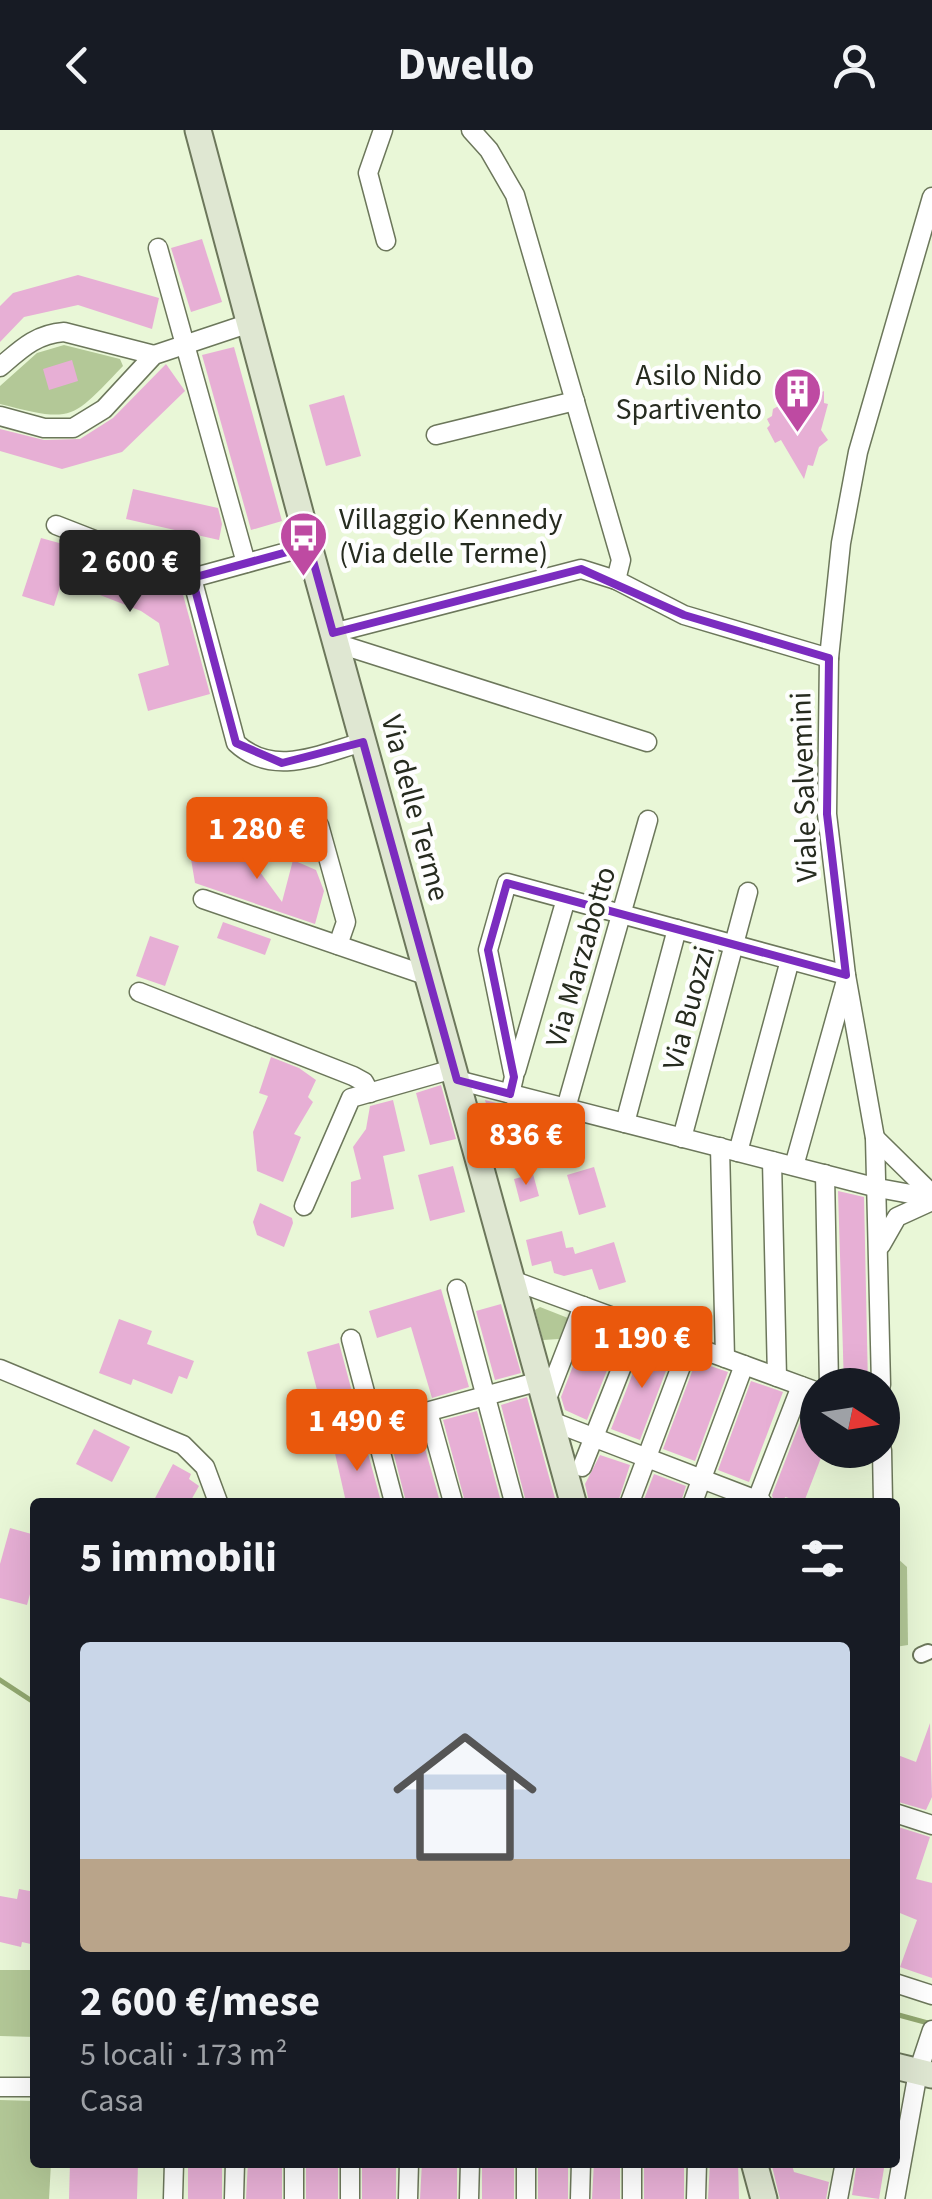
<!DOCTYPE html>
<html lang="it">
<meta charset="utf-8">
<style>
:root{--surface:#171b24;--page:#242831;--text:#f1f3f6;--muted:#9ea1a6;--accent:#ea580c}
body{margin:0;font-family:"Source Sans 3",sans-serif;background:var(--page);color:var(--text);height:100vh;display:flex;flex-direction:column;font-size:38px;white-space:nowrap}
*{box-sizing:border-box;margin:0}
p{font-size:32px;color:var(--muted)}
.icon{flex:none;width:55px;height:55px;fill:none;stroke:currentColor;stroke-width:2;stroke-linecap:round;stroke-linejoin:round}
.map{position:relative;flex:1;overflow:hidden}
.panel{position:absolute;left:30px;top:1368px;width:870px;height:670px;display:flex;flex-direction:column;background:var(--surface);border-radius:10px;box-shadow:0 10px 40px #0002}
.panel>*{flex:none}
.needle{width:65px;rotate:102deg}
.controls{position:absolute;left:800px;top:1238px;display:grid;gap:20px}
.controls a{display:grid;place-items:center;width:100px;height:100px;border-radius:50%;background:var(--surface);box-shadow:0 10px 40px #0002;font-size:50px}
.price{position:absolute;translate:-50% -85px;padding:0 22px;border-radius:10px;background:var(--accent);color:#fff;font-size:32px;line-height:65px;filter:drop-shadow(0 2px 5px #0008)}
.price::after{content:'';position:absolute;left:50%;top:60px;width:30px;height:22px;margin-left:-15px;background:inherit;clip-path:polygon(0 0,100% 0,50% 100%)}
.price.selected{background:#222;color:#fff}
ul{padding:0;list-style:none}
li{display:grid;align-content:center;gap:20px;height:530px;padding:0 50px}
li span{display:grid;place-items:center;height:310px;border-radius:10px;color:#555}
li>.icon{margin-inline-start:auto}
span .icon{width:180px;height:180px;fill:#fffc;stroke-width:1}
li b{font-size:42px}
h2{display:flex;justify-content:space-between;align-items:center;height:120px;padding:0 50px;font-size:42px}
header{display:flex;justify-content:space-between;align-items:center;height:130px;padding:0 50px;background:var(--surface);font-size:45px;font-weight:700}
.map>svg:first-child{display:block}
</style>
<header><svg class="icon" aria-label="back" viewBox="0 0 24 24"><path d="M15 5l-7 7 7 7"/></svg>Dwello<svg class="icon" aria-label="person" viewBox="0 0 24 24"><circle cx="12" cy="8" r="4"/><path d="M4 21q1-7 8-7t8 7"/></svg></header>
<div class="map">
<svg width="932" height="2069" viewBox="0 0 932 2069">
<rect width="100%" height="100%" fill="#e9f7d7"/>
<g fill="#b3c897">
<path d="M64,215l56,14 3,7c-52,54 -49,57 -123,38v-18l37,-33z"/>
<path d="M540,1177l28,11 -9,21 -16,1 -8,-30z"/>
<path d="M897,1428l10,9 1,78 -13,2z"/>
<path d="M0,1840h35v67l-35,-1z"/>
<path d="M0,1970l35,1v61l16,1 -2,36h-49z"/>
</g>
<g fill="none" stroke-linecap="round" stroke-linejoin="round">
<g stroke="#92a870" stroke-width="5">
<path d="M0,1550l35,23"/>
<path d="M895,1884l37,10"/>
</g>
</g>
<g fill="#e7afd5">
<path d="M202,109l20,63 -31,10 -20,-64z"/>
<path d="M78,145l81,23 -7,31 -74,-24 -54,12 -24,25v-36l13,-13z"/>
<path d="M234,217l48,174 -31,9 -49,-175z"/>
<path d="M72,230l6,21 -29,9 -6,-21z"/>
<path d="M166,234l19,27 -63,61 -60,17 -62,-18v-22l44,11 36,-1 33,-21z"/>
<path d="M824,261v12l4,1 -7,26 7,10 -9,7 -6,19 -5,-1 -4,14 -23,-39 -6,3 -8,-15 3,-3 -3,-6 5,-3 1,-7 13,-7 3,6z"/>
<path d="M344,265l17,61 -35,10 -17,-61z"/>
<path d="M133,359l85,19 4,16 -3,16 -93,-21z"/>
<path d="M41,408l51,14 90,39 28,103 -62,17 -10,-37 31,-9 -10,-42 -18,-12 -41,-16 -7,-11 -26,-20 -13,42 -32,-10z"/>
<path d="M187,705l20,5 8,14 26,8 11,-1 30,41 11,-42 23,10 8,21 -9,33 -120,-41z"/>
<path d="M223,792l48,17 -6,16 -48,-17z"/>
<path d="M150,806l29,10 -14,40 -29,-10z"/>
<path d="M271,927l28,11 17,12 -8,17 5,5 -19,32 7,3 -18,45 -26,-11 -4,-39 15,-36 -9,-3z"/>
<path d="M441,955l15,54 -26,6 -14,-52z"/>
<path d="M393,970l12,51 -22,5 11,53 -43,9v-36l10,-3 -8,-32 13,-18 4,-23z"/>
<path d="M485,970l53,14 6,22 -46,12z"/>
<path d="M453,1036l12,46 -35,9 -12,-46z"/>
<path d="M594,1037l12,40 -27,8 -12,-40z"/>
<path d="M533,1044l6,22 -19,6 -6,-23z"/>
<path d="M838,1061l26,6 4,188h-24z"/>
<path d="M260,1073l32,15 1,5 -9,24 -27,-12 -4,-13z"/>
<path d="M562,1101l4,17 7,-1 2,7 39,-12 12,40 -27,8 -7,-21 -28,7 -10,-3 -3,-12 -19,5 -6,-26z"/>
<path d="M441,1159l28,98 -37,11 -21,-71 -34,11 -8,-27z"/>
<path d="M501,1174l20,69 -26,7 -19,-69z"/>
<path d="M119,1189l33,12 -5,13 47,17 -7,18 -8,-3 -7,18 -39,-15 -2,6 -32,-12z"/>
<path d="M590,1192l32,11 -35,87 -22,-10 -4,-13z"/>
<path d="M645,1212l28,10 -33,88 -29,-11z"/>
<path d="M339,1213l20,75 -17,4 -6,-22 -15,5 -14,-53z"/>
<path d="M696,1231l32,11 -33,89 -32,-12z"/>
<path d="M751,1251l32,11 -34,90 -31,-12z"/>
<path d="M527,1267l29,105h-30l-25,-97z"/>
<path d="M808,1272l10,2v46h6l-20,52 -19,-5 -1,5h-10l-2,-7z"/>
<path d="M477,1281l24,91h-36l-22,-82z"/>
<path d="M419,1297l21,75h-34l-17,-67z"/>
<path d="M94,1299l36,18 -18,35 -36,-18z"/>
<path d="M365,1312l16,60h-35l-12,-53z"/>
<path d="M600,1325l30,10 -12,37h-29l-4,-18z"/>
<path d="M173,1334l18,10 -2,5 10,7 -9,16h-37z"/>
<path d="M654,1344l32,12 -5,16h-38z"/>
<path d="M10,1398l25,7v41l-8,29 -27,-7v-34z"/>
<path d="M930,1593l2,74 -6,13 -31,-9v-47l21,8z"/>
<path d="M895,1696l35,11 -14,42 16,4v95l-32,-11 17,-47 -22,-9z"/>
<path d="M19,1759l16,3v53l-13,-3 -1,5 -21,-5v-46l17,3z"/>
<path d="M70,2032l68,1 -1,36h-68z"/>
<rect x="188" y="2032" width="34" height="37"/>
<path d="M248,2032h34v37h-36z"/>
<rect x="306" y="2032" width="32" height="37"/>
<rect x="362" y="2032" width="34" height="37"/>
<path d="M422,2032h35v37h-37z"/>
<rect x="482" y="2032" width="32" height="37"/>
<rect x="538" y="2032" width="30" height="37"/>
<path d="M594,2032h26v37h-28z"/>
<rect x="644" y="2032" width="40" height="37"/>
<path d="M710,2032h28l1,37h-31z"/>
<path d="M771,2032h20l3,10 35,10 -3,17h-46z"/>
<path d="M857,2032h28l-6,37 -27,-4z"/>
</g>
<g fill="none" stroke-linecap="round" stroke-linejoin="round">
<defs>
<path id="pedestrian" d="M921,1525l7,-3"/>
<g id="minor">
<path d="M383,0l-15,43 18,68"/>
<path d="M471,0l18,20 26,45 106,365 -5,20"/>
<path d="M158,118l88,315"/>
<path d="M0,237c21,-18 36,-33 64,-35l90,23"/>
<path d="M0,286l44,12h29l31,-19 50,-54 96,-32"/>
<path d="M436,305l139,-34"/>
<path d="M56,395l136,53 117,-32"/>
<path d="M192,448l44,165c38,35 84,11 127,-1"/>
<path d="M333,503l248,-64 35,11 68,35 145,43"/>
<path d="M336,513l311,99"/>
<path d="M319,695l27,97 -8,23"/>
<path d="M203,769l225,77"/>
<path d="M139,862l214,84 11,6 6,11"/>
<path d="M516,941l50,-172"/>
<path d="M457,950l421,108 54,10"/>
<path d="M510,964l4,-17 -26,-127 19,-67 339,92"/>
<path d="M566,978l82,-288"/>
<path d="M625,993l52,-194"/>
<path d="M682,1008l66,-246"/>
<path d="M875,1008l57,56"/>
<path d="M720,1017l5,211"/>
<path d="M738,1022l52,-192"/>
<path d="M772,1031l5,216"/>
<path d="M794,1036l51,-182"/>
<path d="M825,1044l4,211"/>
<path d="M304,1076l47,-108 102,-29"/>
<path d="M881,1115l16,-28 35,-16"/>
<path d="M512,1150l306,112"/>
<path d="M457,1159l57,213"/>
<path d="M351,1209l43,163"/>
<path d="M0,1239l183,76 22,22 13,35"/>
<path d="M881,1255l-6,-247 -29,-163 -19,-161 2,-156 12,-115 17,-91 74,-255"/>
<path d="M546,1271l37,-95"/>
<path d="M428,1282l25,90"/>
<path d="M551,1291l211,81"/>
<path d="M335,1307l205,-56"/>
<path d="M882,1320l1,52"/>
<path d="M582,1337l56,-141"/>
<path d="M630,1372l59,-157"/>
<path d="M693,1372l51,-137"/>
<path d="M756,1372l45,-116"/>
<path d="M895,1683l37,12"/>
<path d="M895,1853l37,12"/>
<path d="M0,1957h35"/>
<path d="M173,2069l1,-37"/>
<path d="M234,2069l1,-37"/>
<path d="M294,2069v-37"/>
<path d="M350,2069v-37"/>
<path d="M408,2069l1,-37"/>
<path d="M469,2069l1,-37"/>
<path d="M526,2069v-37"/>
<path d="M580,2069l1,-37"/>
<path d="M632,2069v-37"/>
<path d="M696,2069l1,-37"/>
<path d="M838,2069l7,-37"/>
<path d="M895,2069l23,-127 14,-42"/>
</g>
<g id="secondary">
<path d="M198,0l111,416 264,956"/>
<path d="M895,1936l37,9"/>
<path d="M754,2032l10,37"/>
</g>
</defs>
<use href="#pedestrian" stroke="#6c775b" stroke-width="18"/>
<use href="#minor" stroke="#6c775b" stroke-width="21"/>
<use href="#secondary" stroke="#6c775b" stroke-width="29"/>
<use href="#pedestrian" stroke="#fff" stroke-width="14"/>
<use href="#minor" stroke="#fff" stroke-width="18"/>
<use href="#secondary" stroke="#dfe7d2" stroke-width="25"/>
</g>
<path fill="none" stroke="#7b2cbf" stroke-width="8" stroke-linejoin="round" d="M309,416l24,87 248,-64 103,46 145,43 -2,156 19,161 -339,-92 -19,67 26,127 -4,17 -53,-14 -94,-338 -81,21 -46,-20 -44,-165z"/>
<defs>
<symbol id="building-pin" viewBox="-11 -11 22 30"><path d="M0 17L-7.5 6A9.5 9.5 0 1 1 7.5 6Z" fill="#be4aa2" stroke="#fefefe"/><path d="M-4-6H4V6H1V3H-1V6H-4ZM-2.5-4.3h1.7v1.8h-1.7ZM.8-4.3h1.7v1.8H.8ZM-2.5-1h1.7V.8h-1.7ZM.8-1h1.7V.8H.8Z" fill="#fff"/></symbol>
<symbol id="bus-pin" viewBox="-11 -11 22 30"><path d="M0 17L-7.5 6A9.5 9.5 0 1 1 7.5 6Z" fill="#be4aa2" stroke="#fefefe"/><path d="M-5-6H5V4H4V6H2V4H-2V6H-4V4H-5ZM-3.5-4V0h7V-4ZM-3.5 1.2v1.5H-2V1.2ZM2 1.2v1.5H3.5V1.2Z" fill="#fff"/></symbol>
</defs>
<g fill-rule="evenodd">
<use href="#building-pin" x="770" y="234" width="55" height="75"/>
<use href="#bus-pin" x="276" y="378" width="55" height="75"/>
</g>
<g text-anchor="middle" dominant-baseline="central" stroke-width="9" stroke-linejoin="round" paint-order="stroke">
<g font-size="30" fill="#262b1f" stroke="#fefefe" text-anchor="end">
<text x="762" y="245">Asilo Nido<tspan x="762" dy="34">Spartivento</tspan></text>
<text x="339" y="389" text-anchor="start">Villaggio Kennedy<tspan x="339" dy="34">(Via delle Terme)</tspan></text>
</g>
<g font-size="30" fill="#262b1f" stroke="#fefefe">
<text transform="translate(804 657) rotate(-92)">Viale Salvemini</text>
<text transform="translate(415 678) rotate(75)">Via delle Terme</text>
<text transform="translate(581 827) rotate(-74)">Via Marzabotto</text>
<text transform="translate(689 878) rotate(-75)">Via Buozzi</text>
</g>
</g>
</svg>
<div class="controls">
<a><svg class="needle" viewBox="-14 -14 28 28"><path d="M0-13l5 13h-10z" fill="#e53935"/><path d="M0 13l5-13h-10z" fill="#9ea1a6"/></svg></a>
</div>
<b class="price selected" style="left:130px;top:485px">2 600 €</b>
<b class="price" style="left:257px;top:752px">1 280 €</b>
<b class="price" style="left:526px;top:1058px">836 €</b>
<b class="price" style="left:642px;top:1261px">1 190 €</b>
<b class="price" style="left:357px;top:1344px">1 490 €</b>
<section class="panel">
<h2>5 immobili<svg class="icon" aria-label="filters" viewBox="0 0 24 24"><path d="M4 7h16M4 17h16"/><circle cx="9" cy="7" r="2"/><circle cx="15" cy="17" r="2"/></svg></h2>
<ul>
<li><span style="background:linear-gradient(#c9d6e8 70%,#b9a48a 0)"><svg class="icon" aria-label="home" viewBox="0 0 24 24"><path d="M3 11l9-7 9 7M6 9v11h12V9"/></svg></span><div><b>2 600 €/mese</b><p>5 locali · 173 m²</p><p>Casa</p></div></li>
</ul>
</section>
</div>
